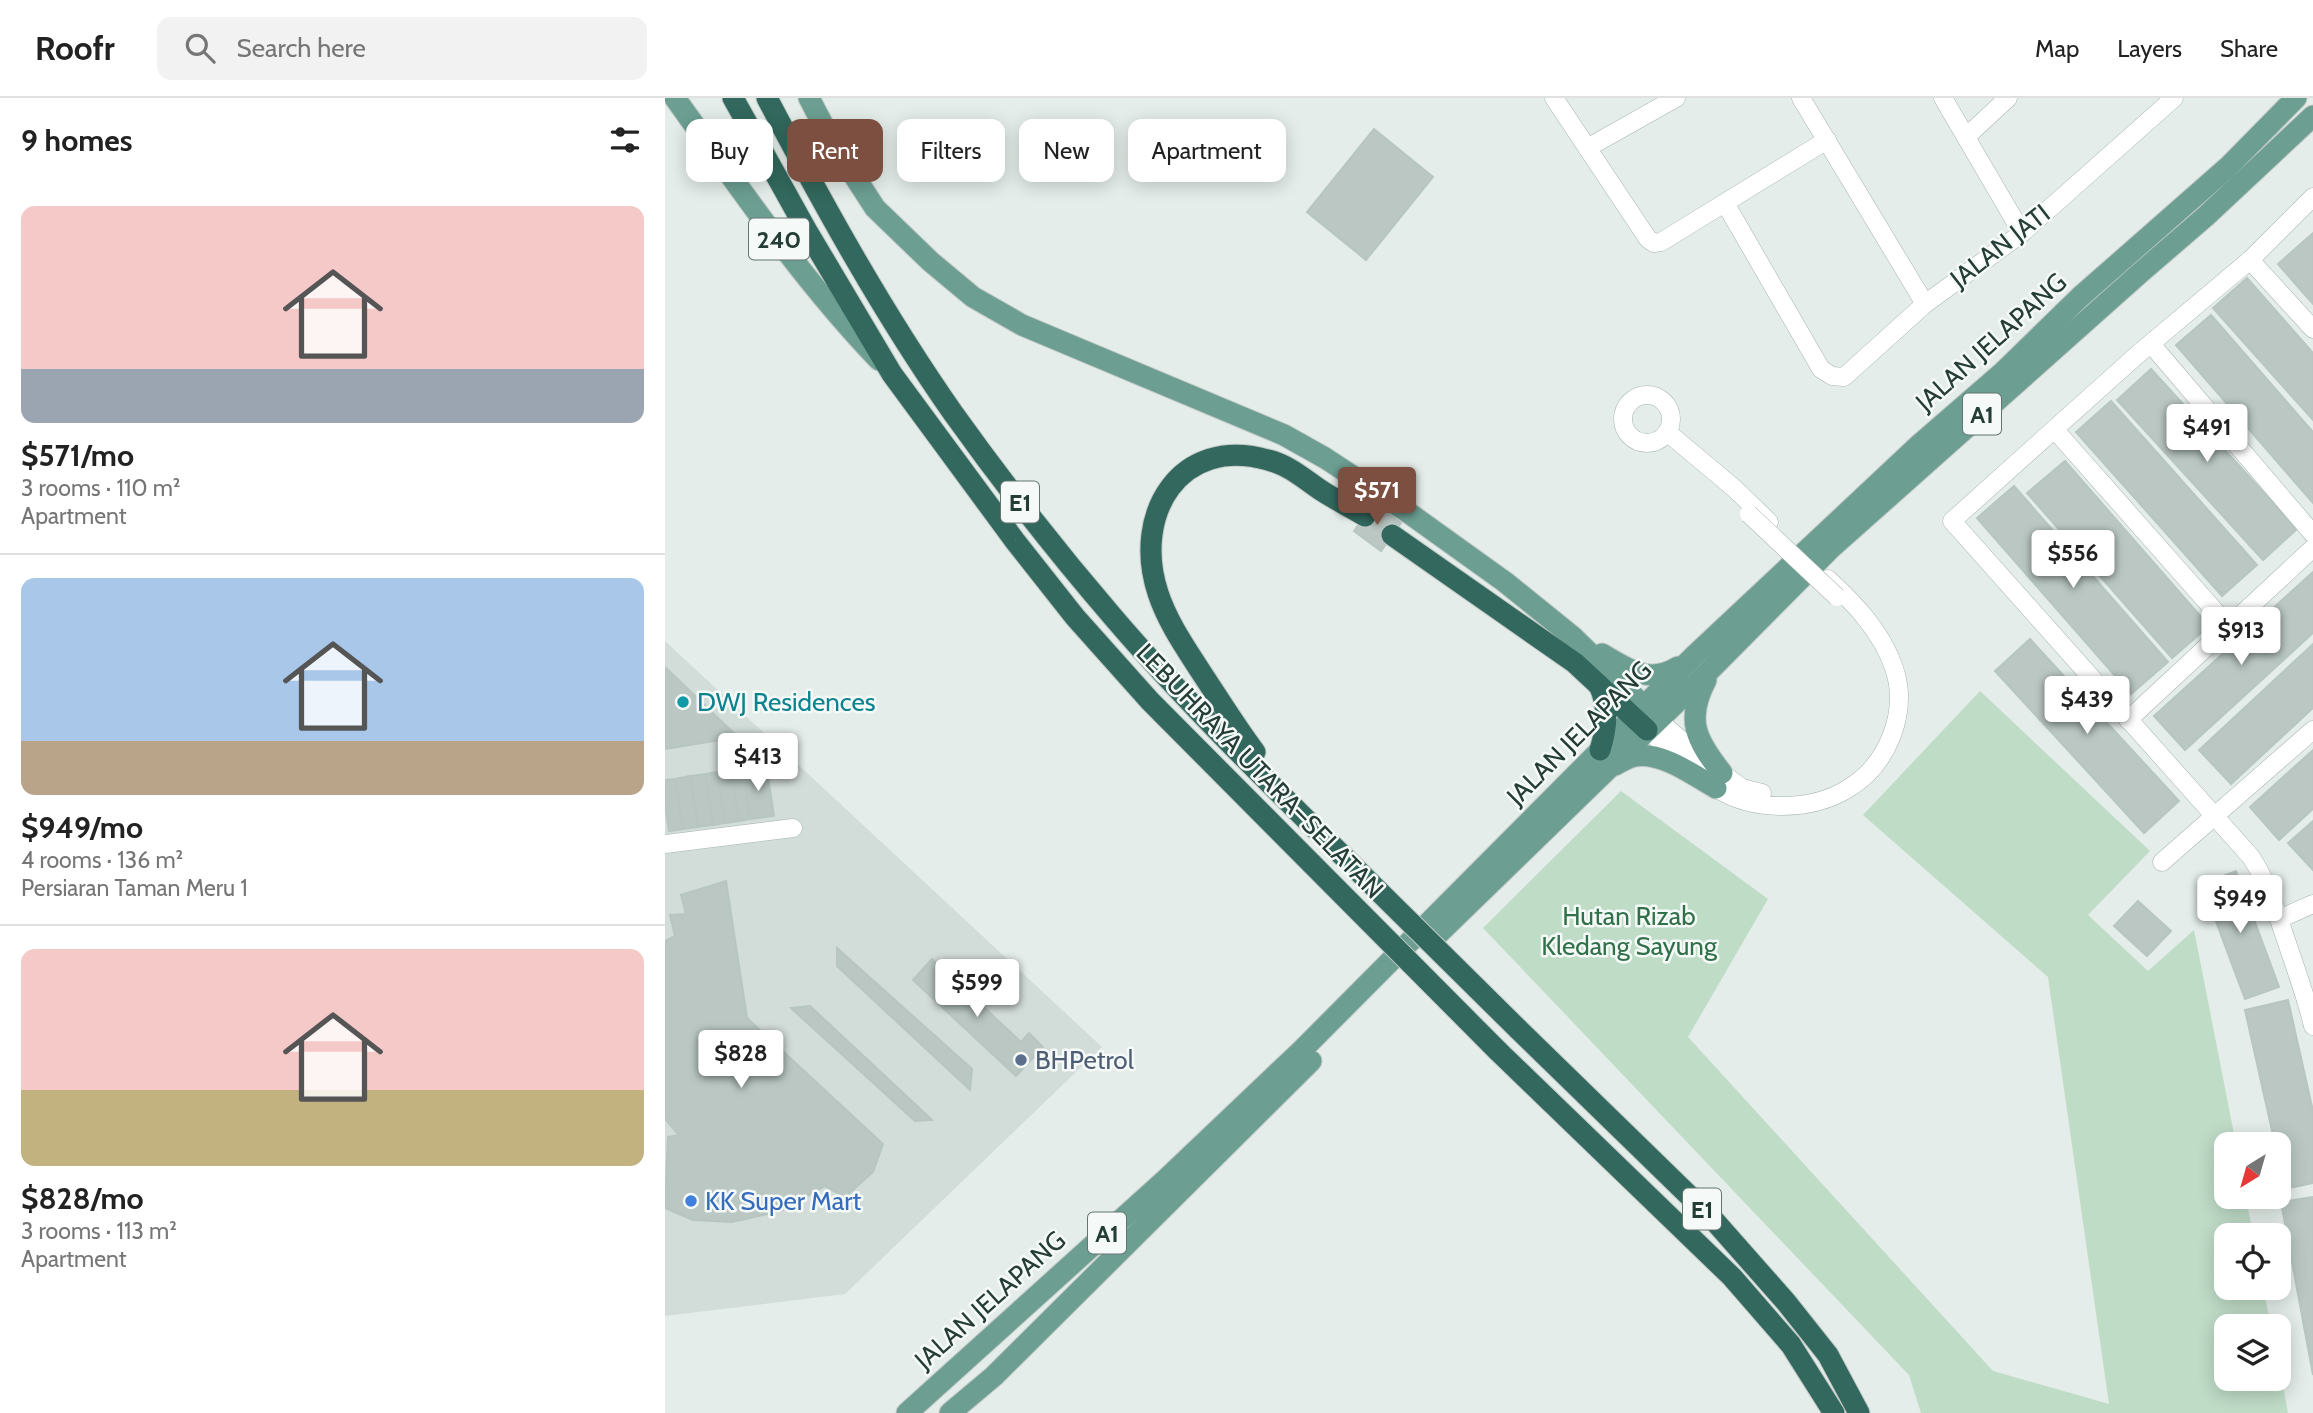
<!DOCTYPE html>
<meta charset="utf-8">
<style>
:root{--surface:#fff;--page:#f2f2f2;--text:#222;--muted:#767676;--line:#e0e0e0;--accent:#7c4f41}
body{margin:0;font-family:Cabin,sans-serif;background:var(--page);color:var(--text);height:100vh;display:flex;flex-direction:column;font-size:26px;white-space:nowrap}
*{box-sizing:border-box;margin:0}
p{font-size:23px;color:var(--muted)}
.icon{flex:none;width:38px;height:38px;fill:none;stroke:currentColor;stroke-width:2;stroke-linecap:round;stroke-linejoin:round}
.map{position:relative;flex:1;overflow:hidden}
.drawer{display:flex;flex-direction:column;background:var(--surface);width:665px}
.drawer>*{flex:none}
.hud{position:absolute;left:21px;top:21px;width:665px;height:63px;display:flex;gap:14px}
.needle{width:46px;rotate:217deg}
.tools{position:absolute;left:1549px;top:1034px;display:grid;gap:14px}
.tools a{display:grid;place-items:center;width:77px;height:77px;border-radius:14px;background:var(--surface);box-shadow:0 4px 18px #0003;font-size:35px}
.price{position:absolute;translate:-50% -60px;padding:0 16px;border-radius:7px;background:#fff;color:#222;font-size:23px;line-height:46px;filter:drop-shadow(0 2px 4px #0008)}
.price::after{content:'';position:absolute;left:50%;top:42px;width:21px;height:16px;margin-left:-10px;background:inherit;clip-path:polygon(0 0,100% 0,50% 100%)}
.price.selected{background:var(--accent);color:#fff}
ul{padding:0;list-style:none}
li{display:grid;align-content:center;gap:14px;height:371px;padding:0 21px}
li+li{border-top:2px solid var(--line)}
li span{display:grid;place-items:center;height:217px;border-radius:14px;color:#555}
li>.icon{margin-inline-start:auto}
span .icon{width:126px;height:126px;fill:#fffc;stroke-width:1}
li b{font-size:30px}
h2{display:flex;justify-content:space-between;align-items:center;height:84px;padding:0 21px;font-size:30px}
.tag{padding:0 24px;border-radius:14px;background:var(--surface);box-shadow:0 4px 18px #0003;font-size:24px;line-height:63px}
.tag.selected{background:var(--accent);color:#fff}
header{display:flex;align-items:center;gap:42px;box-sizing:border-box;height:98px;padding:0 35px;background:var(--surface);border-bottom:2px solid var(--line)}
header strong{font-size:33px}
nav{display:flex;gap:38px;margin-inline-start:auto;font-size:24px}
.search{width:490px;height:63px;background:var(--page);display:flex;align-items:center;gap:18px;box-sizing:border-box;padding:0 24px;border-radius:14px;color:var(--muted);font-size:26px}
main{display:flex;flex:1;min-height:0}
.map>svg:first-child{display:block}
</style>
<header>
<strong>Roofr</strong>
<div class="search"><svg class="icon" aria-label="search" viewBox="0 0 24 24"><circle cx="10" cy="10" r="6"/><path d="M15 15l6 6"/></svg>Search here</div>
<nav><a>Map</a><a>Layers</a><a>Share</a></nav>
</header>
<main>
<section class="drawer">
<h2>9 homes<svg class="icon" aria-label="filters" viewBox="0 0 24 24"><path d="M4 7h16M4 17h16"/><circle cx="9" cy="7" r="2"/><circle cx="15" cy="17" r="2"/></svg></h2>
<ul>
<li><span style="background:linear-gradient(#f6c9c9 75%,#9aa5b1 0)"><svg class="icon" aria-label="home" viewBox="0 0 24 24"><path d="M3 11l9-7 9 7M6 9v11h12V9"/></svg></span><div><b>$571/mo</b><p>3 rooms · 110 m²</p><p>Apartment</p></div></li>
<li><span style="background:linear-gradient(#a9c7e8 75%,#b9a48a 0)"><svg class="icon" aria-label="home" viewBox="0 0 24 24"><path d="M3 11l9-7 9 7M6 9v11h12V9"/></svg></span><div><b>$949/mo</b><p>4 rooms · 136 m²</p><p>Persiaran Taman Meru 1</p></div></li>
<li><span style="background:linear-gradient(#f6c9c9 65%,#c2b280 0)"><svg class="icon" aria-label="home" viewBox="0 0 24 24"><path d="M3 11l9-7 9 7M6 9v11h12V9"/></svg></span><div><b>$828/mo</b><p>3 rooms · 113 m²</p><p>Apartment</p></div></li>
</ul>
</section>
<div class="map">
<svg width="1648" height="1315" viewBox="0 0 1648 1315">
<rect width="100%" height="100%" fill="#e4ede9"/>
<path fill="#d2dcd8" d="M0,543l437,406 -257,247 -180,22z"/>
<path fill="#bfdcc7" d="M1315,593l170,160 -62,64 60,56 46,-41 42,214h-10v53h20l7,38 -27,1v52h37l8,38h-45v53h53v-14l9,48h-367l-12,-38 -426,-447 138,-137 147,108 -80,138 305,334 116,33 -61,-427 -185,-162z"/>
<g fill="#bac7c2" stroke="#b7c6c0" stroke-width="2">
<path d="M709,31l59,48 -67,83 -59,-48z"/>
<path d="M1648,135v71l-35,-40z"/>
<path d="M1582,180l66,75v67l-100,-112z"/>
<path d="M1546,217l102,117v71l-137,-158z"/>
<path d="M1486,271l146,160 -34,31 -146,-160z"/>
<path d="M1446,303l146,164 -35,31 -146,-164z"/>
<path d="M1400,363l144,165 -37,32 -145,-165z"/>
<path d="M1349,388l154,176 -37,32 -154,-176z"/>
<path d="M709,405l27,20 -20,28 -27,-20z"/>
<path d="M1648,474v61l-128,117 -31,-34z"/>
<path d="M1365,541l149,162 -35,32 -149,-162z"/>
<path d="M1648,546v64l-82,76 -32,-34z"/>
<path d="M0,569l73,70 -73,12z"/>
<path d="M1648,652v59l-34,31 -29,-33z"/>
<path d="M89,667l14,13 6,38 -24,3 -8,-50z"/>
<path d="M77,671l8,50 -11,2 -8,-51z"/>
<path d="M66,672l8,51 -14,2 -8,-51z"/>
<path d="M52,674l8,51 -12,2 -8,-51z"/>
<path d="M40,676l8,51 -15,2 -8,-51z"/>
<path d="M25,678l8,51 -15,2 -8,-50z"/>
<path d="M10,681l8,50 -14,2 -4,-26v-25z"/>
<path d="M1648,723v49l-25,-27z"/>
<path d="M1571,773l43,116 -34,12 -43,-115z"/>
<path d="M61,783l21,137 136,126 -10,28 -28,25 -20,-11 -44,25 -49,11 -39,-2 -28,-12 3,-71 11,-2 -14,-16v-178l10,-5 -5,-21 16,-1 -5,-19z"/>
<path d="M1473,803l33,30 -24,25 -33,-30z"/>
<path d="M172,850l135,121 -2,21 -133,-124z"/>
<path d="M267,861l89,83 8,-9 14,14 -27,29 -103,-96z"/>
<path d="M1623,902l25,111v72l-28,6 -6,-30v-15h-4l-30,-134z"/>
<path d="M145,908l122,114 -17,1 -124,-113z"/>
<path d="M1648,1099v178l-32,-173z"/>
</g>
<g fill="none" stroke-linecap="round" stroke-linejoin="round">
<path stroke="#becac5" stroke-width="21" stroke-dasharray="21 10" stroke-linecap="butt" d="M700,418l27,19"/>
<defs>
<g id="minor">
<path d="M889,0l94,141 6,4 7,-1 166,-102"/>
<path d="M1136,0l124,206"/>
<path d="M1278,0l79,135"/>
<path d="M1301,39l42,-39"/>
<path d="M922,50l89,-50"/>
<path d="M1648,99l-63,63 -113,95 -185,166 299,336c16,24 25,53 34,80 10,30 21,59 28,89"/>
<path d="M1060,105l96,166 11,7 12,1 81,-73 97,-71 152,-135"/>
<path d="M1585,162l63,69"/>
<path d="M1486,246l162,190"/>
<circle cx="982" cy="321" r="24"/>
<path d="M1390,332l174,197"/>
<path d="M1002,334l68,57 34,33"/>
<path d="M993,622l41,36 43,32 20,5"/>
<path d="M1463,622l185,-172"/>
<path d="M982,632l69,58c37,24 95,24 133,0 39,-24 60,-76 45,-120 -12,-36 -39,-64 -66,-89"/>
<path d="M0,746l128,-16"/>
<path d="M1497,764l151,-132"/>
<path d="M1614,821l34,-15"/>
</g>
<g id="primary">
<path d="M10,0c64,89 127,182 204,262"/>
<path d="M144,0l22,42 44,68 56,54 42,35 49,28 262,110 41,23 81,53 99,71 68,55 82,80"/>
<path d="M937,556c26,15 47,31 76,13"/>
<path d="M1041,582c-21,40 -10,60 16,93"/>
<path d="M950,667c6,-3 13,-8 20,-9 28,-4 58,19 81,32"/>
<path d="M770,839l279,-271 116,-117 310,-276 66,-57 107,-100"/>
<path d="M242,1315l257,-232 139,-132 390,-392 226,-212 83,-72 78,-76 148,-130 68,-69"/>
<path d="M285,1315l44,-37 317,-315"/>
</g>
<g id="motorway">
<path d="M68,0l74,133 85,143 123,167 60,76 75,84 162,163"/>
<path d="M102,0c57,108 116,215 186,315 50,70 104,139 160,204 70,82 151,161 228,237"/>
<path d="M727,437l183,128 72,67"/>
<path d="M934,587c10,22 8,42 1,65"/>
<path d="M590,654c-19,-25 -36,-53 -54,-80 -16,-25 -34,-51 -43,-79 -26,-79 22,-158 110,-133 20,5 34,17 51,29 15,10 31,18 46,27"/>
<path d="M853,931l193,188 75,85 42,53 31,58"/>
<path d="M833,953l234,226 59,68 43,68"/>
</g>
</defs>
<use href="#minor" stroke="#a7b5b0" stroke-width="19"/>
<use href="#primary" stroke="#c2c9c7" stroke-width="23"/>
<use href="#motorway" stroke="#c2c9c7" stroke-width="23"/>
<use href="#minor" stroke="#fff" stroke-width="18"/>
<use href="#primary" stroke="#6c9f92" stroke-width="21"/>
<use href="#motorway" stroke="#32685d" stroke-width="21"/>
<defs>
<path id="minor-bridge" d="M1084,416l88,83"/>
<g id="motorway-bridge">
<path d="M676,756l177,175"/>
<path d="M647,766l186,187"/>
</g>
</defs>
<use href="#minor-bridge" stroke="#a7b5b0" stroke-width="19" stroke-linecap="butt"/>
<use href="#motorway-bridge" stroke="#c2c9c7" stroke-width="23" stroke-linecap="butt"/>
<use href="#minor-bridge" stroke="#fff" stroke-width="18"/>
<use href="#motorway-bridge" stroke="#32685d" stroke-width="21"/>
</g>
<circle fill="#0f9aa8" stroke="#f5f9f7" stroke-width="2.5" cx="18" cy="604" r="7"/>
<circle fill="#5c6f8a" stroke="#f5f9f7" stroke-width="2.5" cx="356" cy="962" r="7"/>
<circle fill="#3f7fe0" stroke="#f5f9f7" stroke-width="2.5" cx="26" cy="1103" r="7"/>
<g text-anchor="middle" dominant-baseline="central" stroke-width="5" stroke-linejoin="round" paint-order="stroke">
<g fill="#f5f9f7" stroke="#637571" stroke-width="2">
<rect x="84" y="120.5" width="60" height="41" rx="5"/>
<rect x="1298" y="295.5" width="38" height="41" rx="5"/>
<rect x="336" y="383.5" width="38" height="41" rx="5"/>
<rect x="1018" y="1090.5" width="38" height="41" rx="5"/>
<rect x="423" y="1114.5" width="38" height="41" rx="5"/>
</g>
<g font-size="24" font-weight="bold" fill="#253d37">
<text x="114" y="141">240</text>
<text x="1317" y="316">A1</text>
<text x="355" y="404">E1</text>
<text x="1037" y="1111">E1</text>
<text x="442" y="1135">A1</text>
</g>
<g font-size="26" fill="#253d37" stroke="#f5f9f7">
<text transform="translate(1335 148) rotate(-38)">JALAN JATI</text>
<text transform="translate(1326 244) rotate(-42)">JALAN JELAPANG</text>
<text transform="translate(914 635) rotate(-45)">JALAN JELAPANG</text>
<text transform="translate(595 673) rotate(46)">LEBUHRAYA UTARA–SELATAN</text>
<text transform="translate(325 1202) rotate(-42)">JALAN JELAPANG</text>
</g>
<g font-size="26" fill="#0d838f" stroke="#f5f9f7" text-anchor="start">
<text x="32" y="604">DWJ Residences</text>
</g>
<g font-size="26" fill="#31714a" stroke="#f5f9f7">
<text x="964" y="818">Hutan Rizab<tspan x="964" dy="30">Kledang Sayung</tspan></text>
</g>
<g font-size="26" fill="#4e5e75" stroke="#f5f9f7" text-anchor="start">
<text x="370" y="962">BHPetrol</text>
</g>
<g font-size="26" fill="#366cbe" stroke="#f5f9f7" text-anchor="start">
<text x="40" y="1103">KK Super Mart</text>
</g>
</g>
</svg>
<div class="tools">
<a><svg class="needle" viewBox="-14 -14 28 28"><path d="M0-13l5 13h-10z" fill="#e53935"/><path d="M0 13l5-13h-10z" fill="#767676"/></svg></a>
<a><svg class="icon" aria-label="locate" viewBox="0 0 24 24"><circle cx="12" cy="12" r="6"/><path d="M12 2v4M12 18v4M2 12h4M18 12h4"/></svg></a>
<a><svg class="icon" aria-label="layers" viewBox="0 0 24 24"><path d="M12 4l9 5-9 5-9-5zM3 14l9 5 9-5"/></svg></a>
</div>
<b class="price" style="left:1542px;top:366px">$491</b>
<b class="price selected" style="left:712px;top:429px">$571</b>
<b class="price" style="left:1408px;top:492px">$556</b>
<b class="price" style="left:1576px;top:569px">$913</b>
<b class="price" style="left:1422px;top:638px">$439</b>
<b class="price" style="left:93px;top:695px">$413</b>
<b class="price" style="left:1575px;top:837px">$949</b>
<b class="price" style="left:312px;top:921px">$599</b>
<b class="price" style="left:76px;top:992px">$828</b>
<div class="hud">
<a class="tag">Buy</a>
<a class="tag selected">Rent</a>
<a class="tag">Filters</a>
<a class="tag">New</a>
<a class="tag">Apartment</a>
</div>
</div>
</main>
